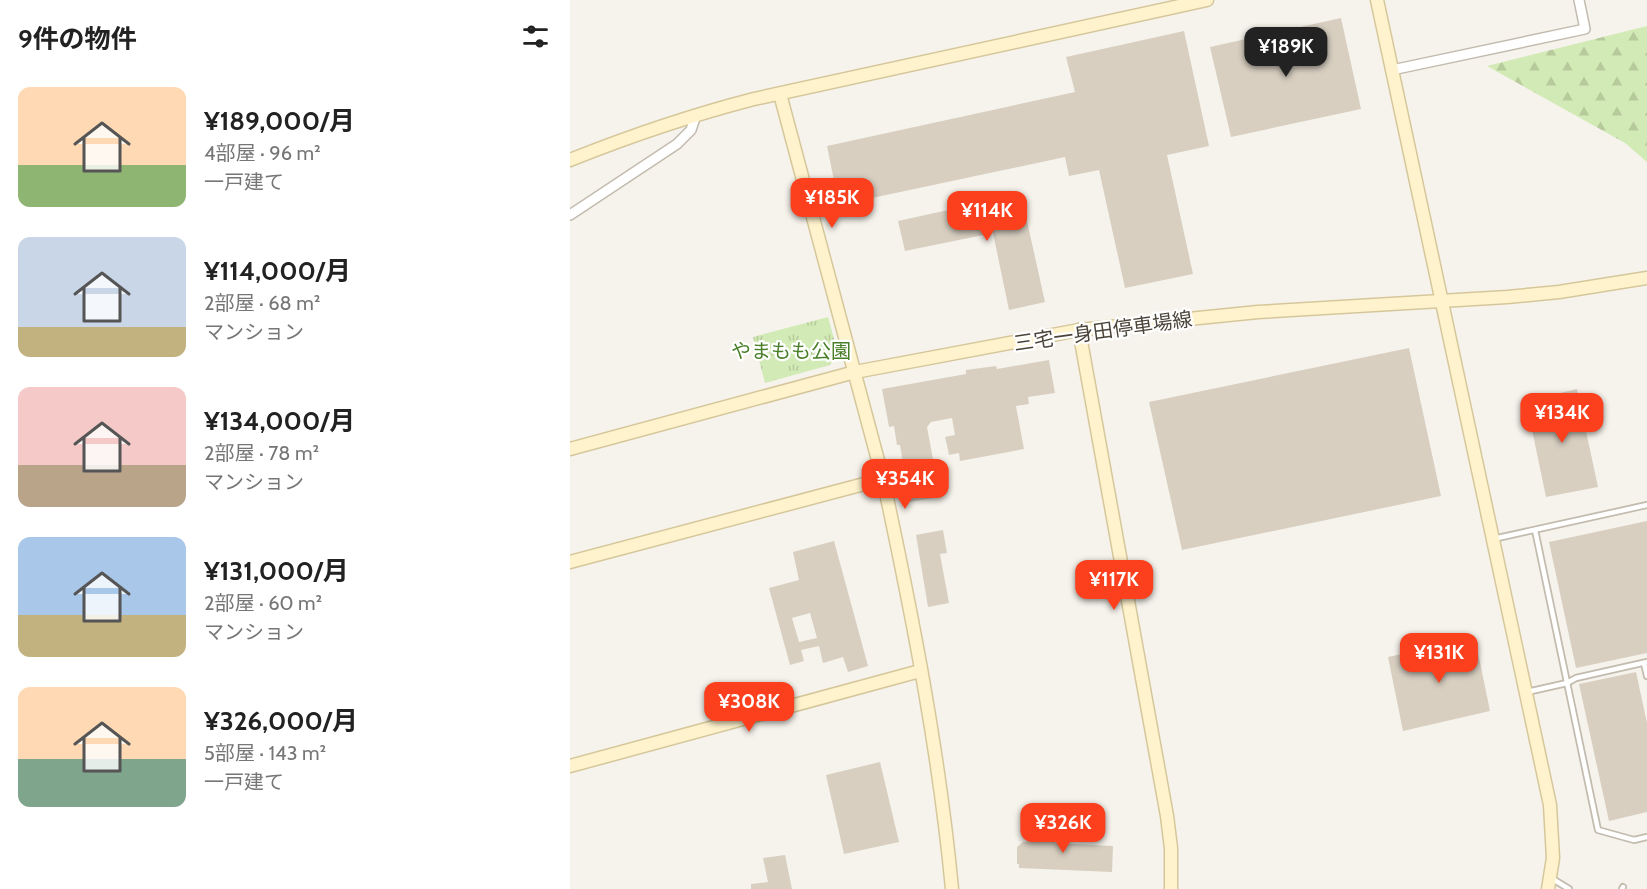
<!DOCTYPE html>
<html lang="ja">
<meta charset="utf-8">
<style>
:root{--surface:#fff;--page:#f6f6f6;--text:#222;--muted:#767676;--accent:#fc3f1d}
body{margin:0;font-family:Cabin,"Noto Sans JP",sans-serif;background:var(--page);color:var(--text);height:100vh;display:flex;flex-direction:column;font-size:22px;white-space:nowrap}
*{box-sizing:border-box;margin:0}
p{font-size:20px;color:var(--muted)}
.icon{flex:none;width:33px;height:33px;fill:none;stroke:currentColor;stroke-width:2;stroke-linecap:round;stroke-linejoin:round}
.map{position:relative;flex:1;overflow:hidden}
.sheet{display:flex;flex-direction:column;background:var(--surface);width:570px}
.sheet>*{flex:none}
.price{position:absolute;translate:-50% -51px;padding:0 14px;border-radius:12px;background:var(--accent);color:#fff;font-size:20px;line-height:39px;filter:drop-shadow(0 2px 3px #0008)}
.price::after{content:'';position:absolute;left:50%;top:36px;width:18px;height:14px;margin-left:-9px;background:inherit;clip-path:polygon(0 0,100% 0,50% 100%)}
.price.on{background:#222;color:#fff}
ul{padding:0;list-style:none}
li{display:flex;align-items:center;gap:18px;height:150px;padding:0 18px}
li span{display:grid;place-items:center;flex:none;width:168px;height:120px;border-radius:12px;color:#555}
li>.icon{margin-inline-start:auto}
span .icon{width:72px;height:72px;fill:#fffc;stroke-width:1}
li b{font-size:26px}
h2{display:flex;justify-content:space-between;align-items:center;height:72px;padding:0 18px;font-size:26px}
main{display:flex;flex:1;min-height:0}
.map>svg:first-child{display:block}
</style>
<main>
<section class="sheet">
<h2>9件の物件<svg class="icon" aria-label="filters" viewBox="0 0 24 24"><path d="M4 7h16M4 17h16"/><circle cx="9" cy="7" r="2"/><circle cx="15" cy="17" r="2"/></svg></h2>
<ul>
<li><span style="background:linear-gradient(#ffd9b3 65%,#8fb573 0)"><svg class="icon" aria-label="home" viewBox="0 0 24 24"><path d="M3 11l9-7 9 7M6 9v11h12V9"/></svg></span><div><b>¥189,000/月</b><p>4部屋 · 96 m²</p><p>一戸建て</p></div></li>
<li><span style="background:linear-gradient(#c9d6e8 75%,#c2b280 0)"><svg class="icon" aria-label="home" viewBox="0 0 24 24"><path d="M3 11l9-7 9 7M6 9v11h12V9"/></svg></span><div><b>¥114,000/月</b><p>2部屋 · 68 m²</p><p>マンション</p></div></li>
<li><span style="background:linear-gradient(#f6c9c9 65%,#b9a48a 0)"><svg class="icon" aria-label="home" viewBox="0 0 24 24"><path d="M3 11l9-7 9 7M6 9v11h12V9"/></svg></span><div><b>¥134,000/月</b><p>2部屋 · 78 m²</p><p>マンション</p></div></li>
<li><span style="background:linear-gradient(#a9c7e8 65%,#c2b280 0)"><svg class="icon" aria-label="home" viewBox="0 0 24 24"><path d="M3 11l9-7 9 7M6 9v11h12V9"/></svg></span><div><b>¥131,000/月</b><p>2部屋 · 60 m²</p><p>マンション</p></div></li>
<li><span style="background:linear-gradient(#ffd9b3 60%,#7fa58c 0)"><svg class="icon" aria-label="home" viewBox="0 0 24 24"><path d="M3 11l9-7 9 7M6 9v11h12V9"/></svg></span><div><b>¥326,000/月</b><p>5部屋 · 143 m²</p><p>一戸建て</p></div></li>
</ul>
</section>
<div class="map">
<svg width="1077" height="889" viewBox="0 0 1077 889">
<defs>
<pattern id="grass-tufts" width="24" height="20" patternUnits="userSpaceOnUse" patternTransform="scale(1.5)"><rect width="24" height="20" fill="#d2eab5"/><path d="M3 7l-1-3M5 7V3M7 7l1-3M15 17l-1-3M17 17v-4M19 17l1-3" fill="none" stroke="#b6ca9c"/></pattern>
<pattern id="forest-firs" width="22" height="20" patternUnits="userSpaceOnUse" patternTransform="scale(1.5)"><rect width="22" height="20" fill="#d2eab5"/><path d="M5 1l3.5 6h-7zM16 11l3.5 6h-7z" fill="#b6ca9c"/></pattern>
</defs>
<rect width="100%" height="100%" fill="#f6f3ec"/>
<path fill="url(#grass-tufts)" d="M258,317l10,37 -8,11 -65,18 -12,-46z"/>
<path fill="url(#forest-firs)" d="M1077,26v136l-22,-19 -138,-77z"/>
<g fill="#d8cfc1" fill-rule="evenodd">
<path d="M771,18l20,91 -130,28 -21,-90z"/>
<path d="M614,31l25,115 -42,9 26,119 -68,14 -26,-118 -30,6 -4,-19 -226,48 -12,-59 248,-54 -9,-35z"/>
<path d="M451,194l24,108 -36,8 -16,-77 -88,18 -7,-30z"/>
<path d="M839,348l32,148 -259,54 -33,-148z"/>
<path d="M479,360l6,33 -27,4 1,7 -13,2 8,43 -64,12 -1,-8 -10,2 -2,-10 -2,-8 10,-2 -3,-17 -21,4 -4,5 13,70 -31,5 -9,-57h-3l-3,-19 -5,1 -7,-38 84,-15v-4l30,-4 1,3z"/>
<path d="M1007,389l21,98 -52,10 -20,-96z"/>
<path d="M1077,521v132l-71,15 -27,-126z"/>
<path d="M373,530l4,23 -7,1 9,49 -21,4 -12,-72z"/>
<path d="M264,541l34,125 -20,6 -5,-15 -20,6 -4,-17 -18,4 3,11 -14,4 -21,-77 30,-8 -6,-28zM240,613l7,25 -18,4 -7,-24z"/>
<path d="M905,638l15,73 -87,20 -15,-74z"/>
<path d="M1066,672l11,51v89l-38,9 -30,-137z"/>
<path d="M310,762l19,80 -55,12 -18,-79z"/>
<path d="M486,824l-1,19 58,3 -1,26 -93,-4v-4h-2v-17l6,-5 15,-1 -2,-14z"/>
<path d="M215,855l7,34h-41v-5l17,-2 -5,-24z"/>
</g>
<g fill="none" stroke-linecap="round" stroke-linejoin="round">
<defs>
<g id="lane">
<path d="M965,530l63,300 36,10 13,-3"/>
<path d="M923,539l154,-34"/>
<path d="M1074,663l3,13"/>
<path d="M957,692l40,-9 9,-5 71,-16"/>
<path d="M981,878l18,11"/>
<path d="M1052,889l1,-2"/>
</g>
<g id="street">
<path d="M822,70l193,-41 -6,-29"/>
<path d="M0,215l107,-71 14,-14 5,-15"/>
</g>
<g id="secondary">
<path d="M807,0l173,805 3,53 -5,31"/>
<path d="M210,94l103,385"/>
<path d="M0,160c60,-24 122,-45 184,-61l453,-99"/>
<path d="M509,330l88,486 4,32v41"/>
<path d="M0,449l285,-77 224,-42 179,-18 249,-15 52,-5 88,-14"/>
<path d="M0,562l313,-83c29,135 56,272 69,410"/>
<path d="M0,766l350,-95"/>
</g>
</defs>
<use href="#lane" stroke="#c2bbae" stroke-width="8"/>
<use href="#street" stroke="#c2bbae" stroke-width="12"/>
<use href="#secondary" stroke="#d6c79b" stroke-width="15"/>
<use href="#lane" stroke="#fff" stroke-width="4.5"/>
<use href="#street" stroke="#fff" stroke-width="9"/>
<use href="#secondary" stroke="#fff3cd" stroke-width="12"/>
</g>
<g text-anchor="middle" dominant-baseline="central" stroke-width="4.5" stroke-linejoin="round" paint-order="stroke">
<g font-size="20" fill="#4b4439" stroke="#fff">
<text transform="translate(533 331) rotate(-8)">三宅一身田停車場線</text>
</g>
<g font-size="20" fill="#4a7f2a" stroke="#fff">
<text x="221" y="351">やまもも公園</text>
</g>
</g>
</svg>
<b class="price on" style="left:716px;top:78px">¥189K</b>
<b class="price" style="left:262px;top:229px">¥185K</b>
<b class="price" style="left:417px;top:242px">¥114K</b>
<b class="price" style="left:992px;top:444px">¥134K</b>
<b class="price" style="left:335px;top:510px">¥354K</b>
<b class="price" style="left:544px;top:611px">¥117K</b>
<b class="price" style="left:869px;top:684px">¥131K</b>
<b class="price" style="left:179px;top:733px">¥308K</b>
<b class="price" style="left:493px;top:854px">¥326K</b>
</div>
</main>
